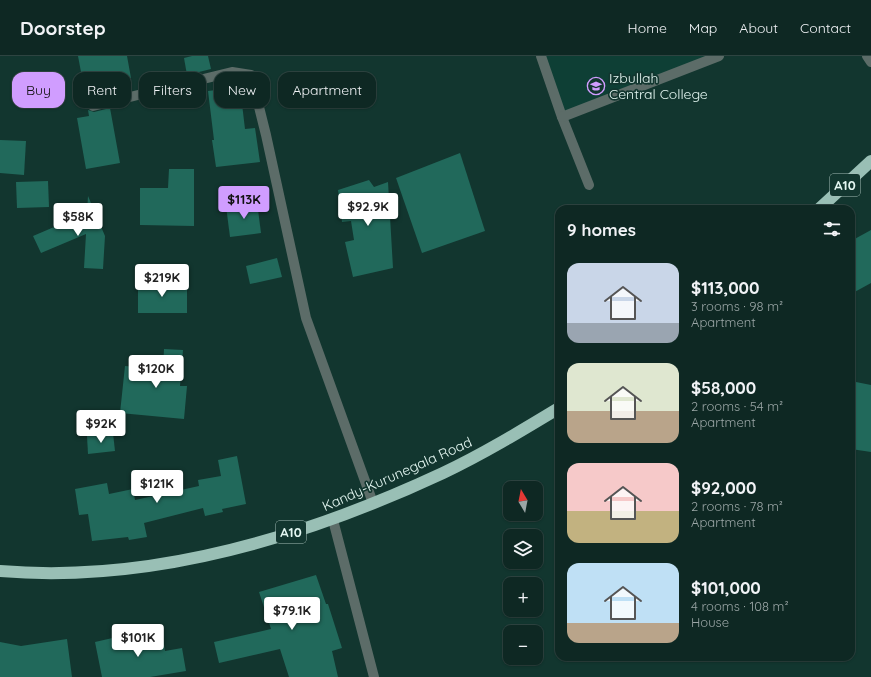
<!DOCTYPE html>
<meta charset="utf-8">
<style>
:root{--surface:#0e2823;--page:#1c3430;--text:#f1f3f6;--muted:#9ba6a6;--line:#2e4441;--accent:#d09dff}
body{margin:0;font-family:Quicksand,sans-serif;background:var(--page);color:var(--text);height:100vh;display:flex;flex-direction:column;font-size:15px;white-space:nowrap}
*{box-sizing:border-box;margin:0}
p{font-size:13px;color:var(--muted)}
.icon{flex:none;width:22px;height:22px;fill:none;stroke:currentColor;stroke-width:2;stroke-linecap:round;stroke-linejoin:round}
.map{position:relative;flex:1;overflow:hidden}
.details{position:absolute;left:555px;top:149px;width:300px;height:456px;display:flex;flex-direction:column;background:var(--surface);border-radius:12px;box-shadow:0 1px 3px #0004,0 0 0 1px var(--line)}
.details>*{flex:none}
.top-card{position:absolute;left:12px;top:16px;width:380px;height:36px;display:flex;gap:8px}
.needle{width:26px;rotate:350deg}
.tools{position:absolute;left:503px;top:425px;display:grid;gap:8px}
.tools a{display:grid;place-items:center;width:40px;height:40px;border-radius:8px;background:var(--surface);box-shadow:0 1px 3px #0004,0 0 0 1px var(--line);font-size:20px}
.price{position:absolute;translate:-50% -34px;padding:0 9px;border-radius:4px;background:#fff;color:#222;font-size:13px;line-height:26px;filter:drop-shadow(0 1px 2px #0008)}
.price::after{content:'';position:absolute;left:50%;top:24px;width:12px;height:9px;margin-left:-6px;background:inherit;clip-path:polygon(0 0,100% 0,50% 100%)}
.price.current{background:var(--accent);color:#111}
ul{padding:0;list-style:none}
li{display:flex;align-items:center;gap:12px;height:100px;padding:0 12px}
li span{display:grid;place-items:center;flex:none;width:112px;height:80px;border-radius:12px;color:#555}
li>.icon{margin-inline-start:auto}
span .icon{width:48px;height:48px;fill:#fffc;stroke-width:1}
li b{font-size:17px}
h2{display:flex;justify-content:space-between;align-items:center;height:48px;padding:0 12px;font-size:17px}
.pill{padding:0 14px;border-radius:12px;background:var(--surface);box-shadow:0 1px 3px #0004,0 0 0 1px var(--line);font-size:14px;line-height:36px}
.pill.current{background:var(--accent);color:#111}
header{display:flex;align-items:center;gap:24px;box-sizing:border-box;height:56px;padding:0 20px;background:var(--surface);border-bottom:1px solid var(--line)}
header strong{font-size:19px}
nav{display:flex;gap:22px;margin-inline-start:auto;font-size:14px}
.map>svg:first-child{display:block}
</style>
<header>
<strong>Doorstep</strong>
<nav><a>Home</a><a>Map</a><a>About</a><a>Contact</a></nav>
</header>
<div class="map">
<svg width="871" height="621" viewBox="0 0 871 621">
<rect width="100%" height="100%" fill="#12362f"/>
<path fill="#0e3f35" d="M541,0h178l-157,61z"/>
<g fill="#21695b">
<path d="M78,0h49l4,22 -25,5 2,13 -17,4 -4,4z"/>
<path d="M192,0h16l3,13 -24,6 -3,-17z"/>
<path d="M240,31l5,42 10,-1 5,34 -44,5 -4,-27h2l-6,-49z"/>
<path d="M110,52l10,55 -34,6 -9,-51 12,-2 -1,-6 6,2z"/>
<path d="M0,84l26,1 -2,34 -24,-2z"/>
<path d="M460,97l25,78 -63,22 -26,-75z"/>
<path d="M169,113h25v57l-54,-1v-37h28z"/>
<path d="M369,124l5,7 14,-5 5,86 -40,9 -8,-35 9,-2 -3,-19 -9,1 -4,-32z"/>
<path d="M48,125l1,26 -32,1 -1,-26z"/>
<path d="M88,140l17,40 -2,33 -19,-1 2,-34 -45,19 -8,-17 54,-23z"/>
<path d="M257,146l4,31 -31,4 -4,-31z"/>
<path d="M871,174v53l-20,11v-53z"/>
<path d="M277,202l5,19 -32,7 -4,-18z"/>
<rect x="138" y="228" width="49" height="29"/>
<path d="M164,293l19,1 -3,36h7l-3,33 -64,-6 5,-47 38,3z"/>
<path d="M851,325l20,4v67l-20,-3z"/>
<path d="M113,377l2,18 -27,3 -1,-18z"/>
<path d="M237,400l9,48 -24,5 1,3 -18,4 -2,-8 -59,15 3,14 -18,3 -1,-3 -36,4 -4,-27 -9,1 -4,-26 32,-6 2,11 24,-5 2,11 64,-14 -1,-6 23,-4 -3,-16z"/>
<path d="M316,519l10,29h2l14,44 -10,3 6,26h-49l-9,-28 -61,14 -5,-21 57,-13 -12,-37z"/>
<path d="M130,578l2,9 31,-5 2,13 17,-3 4,23 -36,6h-48l-7,-35z"/>
<path d="M67,583l5,38h-72v-35l21,4z"/>
</g>
<g fill="none" stroke-linecap="round" stroke-linejoin="round">
<g stroke="#5c6c68" stroke-width="10">
<path d="M541,0l21,61 27,68"/>
<path d="M867,0l4,6"/>
<path d="M93,50l139,-34 19,3 15,60 40,183 67,185"/>
<path d="M562,61l157,-61"/>
<path d="M333,464l41,157"/>
</g>
<g stroke="#99bfb5" stroke-width="12">
<path d="M819,153l52,-48"/>
<path d="M0,515c153,13 306,-34 443,-98 40,-19 78,-42 116,-65"/>
</g>
</g>
<defs>
<symbol id="school-ring" viewBox="-11 -11 22 22"><circle r="9.5" fill="#12362f" stroke="#d09dff" stroke-width="1.5"/><path d="M0-5L7-2L0 1L-7-2ZM-4 1L0 2.5L4 1V4Q0 6-4 4Z" fill="#d09dff"/></symbol>
</defs>
<g fill-rule="evenodd">
<use href="#school-ring" x="586" y="20" width="20" height="20"/>
</g>
<g text-anchor="middle" dominant-baseline="central" stroke-width="3.5" stroke-linejoin="round" paint-order="stroke">
<g fill="#12362f" stroke="#a5bdb8" stroke-width="1">
<rect x="830" y="118" width="30" height="22" rx="3"/>
<rect x="276" y="465" width="30" height="22" rx="3"/>
</g>
<g font-size="13" font-weight="bold" fill="#e4f7f2">
<text x="845" y="129">A10</text>
<text x="291" y="476">A10</text>
</g>
<g font-size="14" fill="#e4f7f2" stroke="#12362f" text-anchor="start">
<text x="609" y="22">Izbullah<tspan x="609" dy="16">Central College</tspan></text>
</g>
<g font-size="14" fill="#e4f7f2" stroke="#12362f">
<text transform="translate(397 418) rotate(-24)">Kandy-Kurunegala Road</text>
</g>
</g>
</svg>
<div class="tools">
<a><svg class="needle" viewBox="-14 -14 28 28"><path d="M0-13l5 13h-10z" fill="#e53935"/><path d="M0 13l5-13h-10z" fill="#9ba6a6"/></svg></a>
<a><svg class="icon" aria-label="layers" viewBox="0 0 24 24"><path d="M12 4l9 5-9 5-9-5zM3 14l9 5 9-5"/></svg></a>
<a>+</a>
<a>−</a>
</div>
<b class="price current" style="left:244px;top:164px">$113K</b>
<b class="price" style="left:368px;top:171px">$92.9K</b>
<b class="price" style="left:78px;top:181px">$58K</b>
<b class="price" style="left:162px;top:242px">$219K</b>
<b class="price" style="left:156px;top:333px">$120K</b>
<b class="price" style="left:101px;top:388px">$92K</b>
<b class="price" style="left:157px;top:448px">$121K</b>
<b class="price" style="left:292px;top:575px">$79.1K</b>
<b class="price" style="left:138px;top:602px">$101K</b>
<div class="top-card">
<a class="pill current">Buy</a>
<a class="pill">Rent</a>
<a class="pill">Filters</a>
<a class="pill">New</a>
<a class="pill">Apartment</a>
</div>
<section class="details">
<h2>9 homes<svg class="icon" aria-label="filters" viewBox="0 0 24 24"><path d="M4 7h16M4 17h16"/><circle cx="9" cy="7" r="2"/><circle cx="15" cy="17" r="2"/></svg></h2>
<ul>
<li><span style="background:linear-gradient(#c9d6e8 75%,#9aa5b1 0)"><svg class="icon" aria-label="home" viewBox="0 0 24 24"><path d="M3 11l9-7 9 7M6 9v11h12V9"/></svg></span><div><b>$113,000</b><p>3 rooms · 98 m²</p><p>Apartment</p></div></li>
<li><span style="background:linear-gradient(#dfe7d0 60%,#b9a48a 0)"><svg class="icon" aria-label="home" viewBox="0 0 24 24"><path d="M3 11l9-7 9 7M6 9v11h12V9"/></svg></span><div><b>$58,000</b><p>2 rooms · 54 m²</p><p>Apartment</p></div></li>
<li><span style="background:linear-gradient(#f6c9c9 60%,#c2b280 0)"><svg class="icon" aria-label="home" viewBox="0 0 24 24"><path d="M3 11l9-7 9 7M6 9v11h12V9"/></svg></span><div><b>$92,000</b><p>2 rooms · 78 m²</p><p>Apartment</p></div></li>
<li><span style="background:linear-gradient(#bfe0f5 75%,#b9a48a 0)"><svg class="icon" aria-label="home" viewBox="0 0 24 24"><path d="M3 11l9-7 9 7M6 9v11h12V9"/></svg></span><div><b>$101,000</b><p>4 rooms · 108 m²</p><p>House</p></div></li>
</ul>
</section>
</div>
